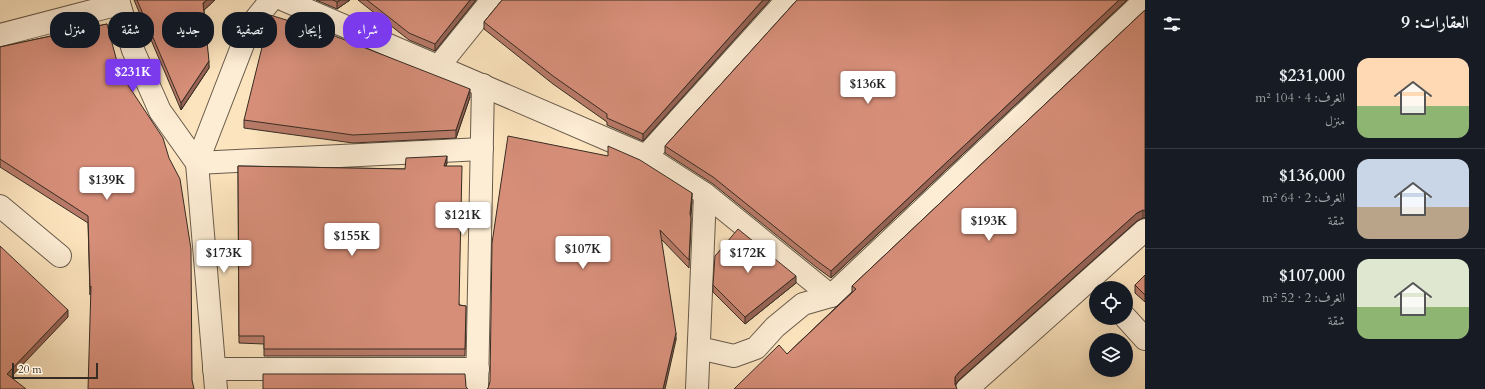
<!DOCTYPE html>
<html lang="ar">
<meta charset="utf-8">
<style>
:root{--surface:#171b24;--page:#20242c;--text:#f1f3f6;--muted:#9ea1a6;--line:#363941;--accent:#7c3aed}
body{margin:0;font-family:Cardo,Amiri,serif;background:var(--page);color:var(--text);direction:rtl;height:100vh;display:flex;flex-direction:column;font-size:15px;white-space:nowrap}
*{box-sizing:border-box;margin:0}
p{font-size:13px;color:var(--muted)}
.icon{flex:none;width:22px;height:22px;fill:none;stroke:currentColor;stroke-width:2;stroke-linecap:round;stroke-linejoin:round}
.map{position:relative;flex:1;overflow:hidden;direction:ltr}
.side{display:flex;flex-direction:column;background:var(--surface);width:340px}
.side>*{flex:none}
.hud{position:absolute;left:12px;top:12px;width:380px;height:36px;direction:rtl;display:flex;gap:8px}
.fabs{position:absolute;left:1089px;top:281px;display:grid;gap:8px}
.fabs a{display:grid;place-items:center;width:44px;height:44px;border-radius:50%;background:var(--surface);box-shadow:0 4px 16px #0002;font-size:20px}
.scale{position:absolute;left:12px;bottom:10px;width:86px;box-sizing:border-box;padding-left:4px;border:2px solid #362c23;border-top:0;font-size:11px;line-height:14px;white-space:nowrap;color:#362c23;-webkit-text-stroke:3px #fdedd5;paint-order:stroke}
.price{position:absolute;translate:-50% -34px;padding:0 9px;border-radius:4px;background:#fff;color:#222;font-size:13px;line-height:26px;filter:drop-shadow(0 1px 2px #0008)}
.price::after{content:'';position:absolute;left:50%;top:24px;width:12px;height:9px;margin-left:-6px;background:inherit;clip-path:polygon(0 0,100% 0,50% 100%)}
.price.current{background:var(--accent);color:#fff}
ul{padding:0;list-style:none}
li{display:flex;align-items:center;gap:12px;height:100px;padding:0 16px}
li+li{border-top:1px solid var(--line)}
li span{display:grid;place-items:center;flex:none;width:112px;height:80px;border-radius:12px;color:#555}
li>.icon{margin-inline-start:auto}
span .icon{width:48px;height:48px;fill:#fffc;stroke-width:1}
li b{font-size:17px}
h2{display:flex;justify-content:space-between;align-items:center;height:48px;padding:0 16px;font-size:17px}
.tag{padding:0 14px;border-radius:16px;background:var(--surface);box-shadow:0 4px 16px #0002;font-size:14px;line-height:36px}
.tag.current{background:var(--accent);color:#fff}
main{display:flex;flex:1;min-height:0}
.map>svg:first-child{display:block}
</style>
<main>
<section class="side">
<h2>العقارات: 9<svg class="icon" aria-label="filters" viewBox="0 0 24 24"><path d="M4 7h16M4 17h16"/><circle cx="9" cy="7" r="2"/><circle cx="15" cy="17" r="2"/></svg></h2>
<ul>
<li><span style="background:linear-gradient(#ffd9b3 60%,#8fb573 0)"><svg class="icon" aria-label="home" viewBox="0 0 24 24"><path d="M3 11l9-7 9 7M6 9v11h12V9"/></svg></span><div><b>$231,000</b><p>الغرف: 4 · 104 m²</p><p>منزل</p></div></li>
<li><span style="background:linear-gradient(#c9d6e8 60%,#b9a48a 0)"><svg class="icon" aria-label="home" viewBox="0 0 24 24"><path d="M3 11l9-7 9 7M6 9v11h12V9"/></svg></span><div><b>$136,000</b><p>الغرف: 2 · 64 m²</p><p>شقة</p></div></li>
<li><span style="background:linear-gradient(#dfe7d0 60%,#8fb573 0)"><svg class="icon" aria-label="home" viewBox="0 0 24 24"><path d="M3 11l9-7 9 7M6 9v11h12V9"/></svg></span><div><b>$107,000</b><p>الغرف: 2 · 52 m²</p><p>شقة</p></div></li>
</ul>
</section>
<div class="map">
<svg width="1145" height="389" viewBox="0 0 1145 389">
<rect width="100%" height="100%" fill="#fce4be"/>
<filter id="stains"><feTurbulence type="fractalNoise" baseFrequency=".005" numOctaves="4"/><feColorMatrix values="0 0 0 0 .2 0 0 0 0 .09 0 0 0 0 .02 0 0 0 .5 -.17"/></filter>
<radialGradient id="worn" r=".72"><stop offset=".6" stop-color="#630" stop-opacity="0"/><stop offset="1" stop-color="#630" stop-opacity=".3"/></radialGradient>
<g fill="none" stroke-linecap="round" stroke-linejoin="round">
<defs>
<g id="minor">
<path d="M118,0l15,50 27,61 37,52"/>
<path d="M284,0l362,156 59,38 -8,195"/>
<path d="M0,35l119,-31"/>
<path d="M438,67l54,-67"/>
<path d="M646,156l141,-156"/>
<path d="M197,163l285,-14"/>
<path d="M705,194l126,102"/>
<path d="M0,206l60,50"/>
<path d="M1126,318l19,21"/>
<path d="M699,348l35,8 22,-8 19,-21 28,-23 28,-8 314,-296"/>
<path d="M214,369h264"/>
<path d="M216,389l-19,-226 53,-137 21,-26"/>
<path d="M477,389l6,-304"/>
<path d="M967,389l178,-159"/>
</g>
</defs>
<use href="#minor" stroke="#685a4a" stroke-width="24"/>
<use href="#minor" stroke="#fdedd5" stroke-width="22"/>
</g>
<g fill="#b87a68" stroke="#362c23">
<path d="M134,0h81l-11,10 5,58 -28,42z"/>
<path d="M316,0h34l-13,9z"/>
<path d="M358,0h118l-41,51 -26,-11z"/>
<path d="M502,0h268l-127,141 -36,-16v-3l-54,-38 -69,-55v-7z"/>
<path d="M797,0h330l-296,278 -15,-11 -103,-83 -48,-31v-7z"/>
<path d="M1145,10v208h-2l-6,3 -178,159 -4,5 -168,-31 65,-62v-6z"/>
<path d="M107,24l-17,270v1l-2,-72 -88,-56v-120z"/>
<path d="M470,97l-14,41 -103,5 -109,-15v-8z"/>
<path d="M447,163l-1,3 13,139 7,1 -1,50h-201v-12l-25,-1 -1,-177 167,3z"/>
<path d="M692,201l-1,15v9l-2,43 -28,-29 15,101 -189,49z"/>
<path d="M1145,275v27l-10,-9v-8z"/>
<path d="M796,283l-51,41 -32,-32v-7z"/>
</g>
<g fill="#966355" stroke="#362c23">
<path d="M207,0h8l-12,11v-8z"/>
<path d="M340,0h10l-13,9v-7z"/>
<path d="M470,0h6l-41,51v-7z"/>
<path d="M763,0h7l-127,141v-7z"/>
<path d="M1119,0h8l-296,278v-7z"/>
<path d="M209,61v7l-28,42v-7z"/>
<path d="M470,89v8l-14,41v-8z"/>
<path d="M447,156v7l-3,10v-7z"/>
<path d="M692,193v8l-2,20v-7z"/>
<path d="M1143,210v8l-6,3 -178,159 -4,5v4v-12l4,-5 178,-159z"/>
<path d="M796,276v7l-51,41v-7z"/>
<path d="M68,310v7l-61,64v-7z"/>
<path d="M676,333v7l-11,49h-2z"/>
</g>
<g fill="#d68e79" stroke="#362c23">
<path d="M137,0h70l-4,3 6,58 -28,42z"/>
<path d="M333,0h7l-3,2z"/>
<path d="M367,0h103l-35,44 -26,-11z"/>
<path d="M502,0h261l-120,134 -36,-16v-4l-54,-38 -69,-54z"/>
<path d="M797,0h322l-288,271 -15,-11 -103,-83 -48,-31z"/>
<path d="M1145,10v201l-2,-1 -6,3 -178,159 -4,5v7l2,5h-223l45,-44 8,9 69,-65 -4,-3z"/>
<path d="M270,15l52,16 148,58 -14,41 -103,5 -109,-15z"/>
<path d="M107,24l13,49 43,65 6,20 11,21 11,70 1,131 2,9h-106l3,-103 -1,1 -2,-71 -88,-57v-112z"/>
<path d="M508,136l100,20v-10l32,14 52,33 -2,21 1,4 -2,42 -29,-30 16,103 -13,56h-176l1,-1 2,-6 2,-139z"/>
<path d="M447,156l-3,10h18l-3,139 7,1 -1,43h-201v-13h-25l-1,-170 167,3 1,-11z"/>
<path d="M738,229l58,47 -51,41 -32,-32 2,-29z"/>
<path d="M0,246l68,64 -61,64 19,15h-26z"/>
<path d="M1145,275v20l-10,-10z"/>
<path d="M263,374h202l1,13 2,2h-205z"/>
</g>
<rect width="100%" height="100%" filter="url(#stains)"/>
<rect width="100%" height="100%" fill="url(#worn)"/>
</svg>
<div class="fabs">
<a><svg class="icon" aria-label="locate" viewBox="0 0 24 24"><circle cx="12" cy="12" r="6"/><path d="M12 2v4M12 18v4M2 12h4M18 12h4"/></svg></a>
<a><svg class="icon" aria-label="layers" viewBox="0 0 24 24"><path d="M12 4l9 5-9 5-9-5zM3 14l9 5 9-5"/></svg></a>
</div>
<div class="scale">20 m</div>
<b class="price current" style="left:133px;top:93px">$231K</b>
<b class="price" style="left:868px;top:105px">$136K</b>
<b class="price" style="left:107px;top:201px">$139K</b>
<b class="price" style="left:463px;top:236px">$121K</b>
<b class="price" style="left:989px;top:242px">$193K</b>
<b class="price" style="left:352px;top:257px">$155K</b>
<b class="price" style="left:583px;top:270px">$107K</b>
<b class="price" style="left:224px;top:274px">$173K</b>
<b class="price" style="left:748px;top:274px">$172K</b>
<div class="hud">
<a class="tag current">شراء</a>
<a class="tag">إيجار</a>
<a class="tag">تصفية</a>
<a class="tag">جديد</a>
<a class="tag">شقة</a>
<a class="tag">منزل</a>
</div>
</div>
</main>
